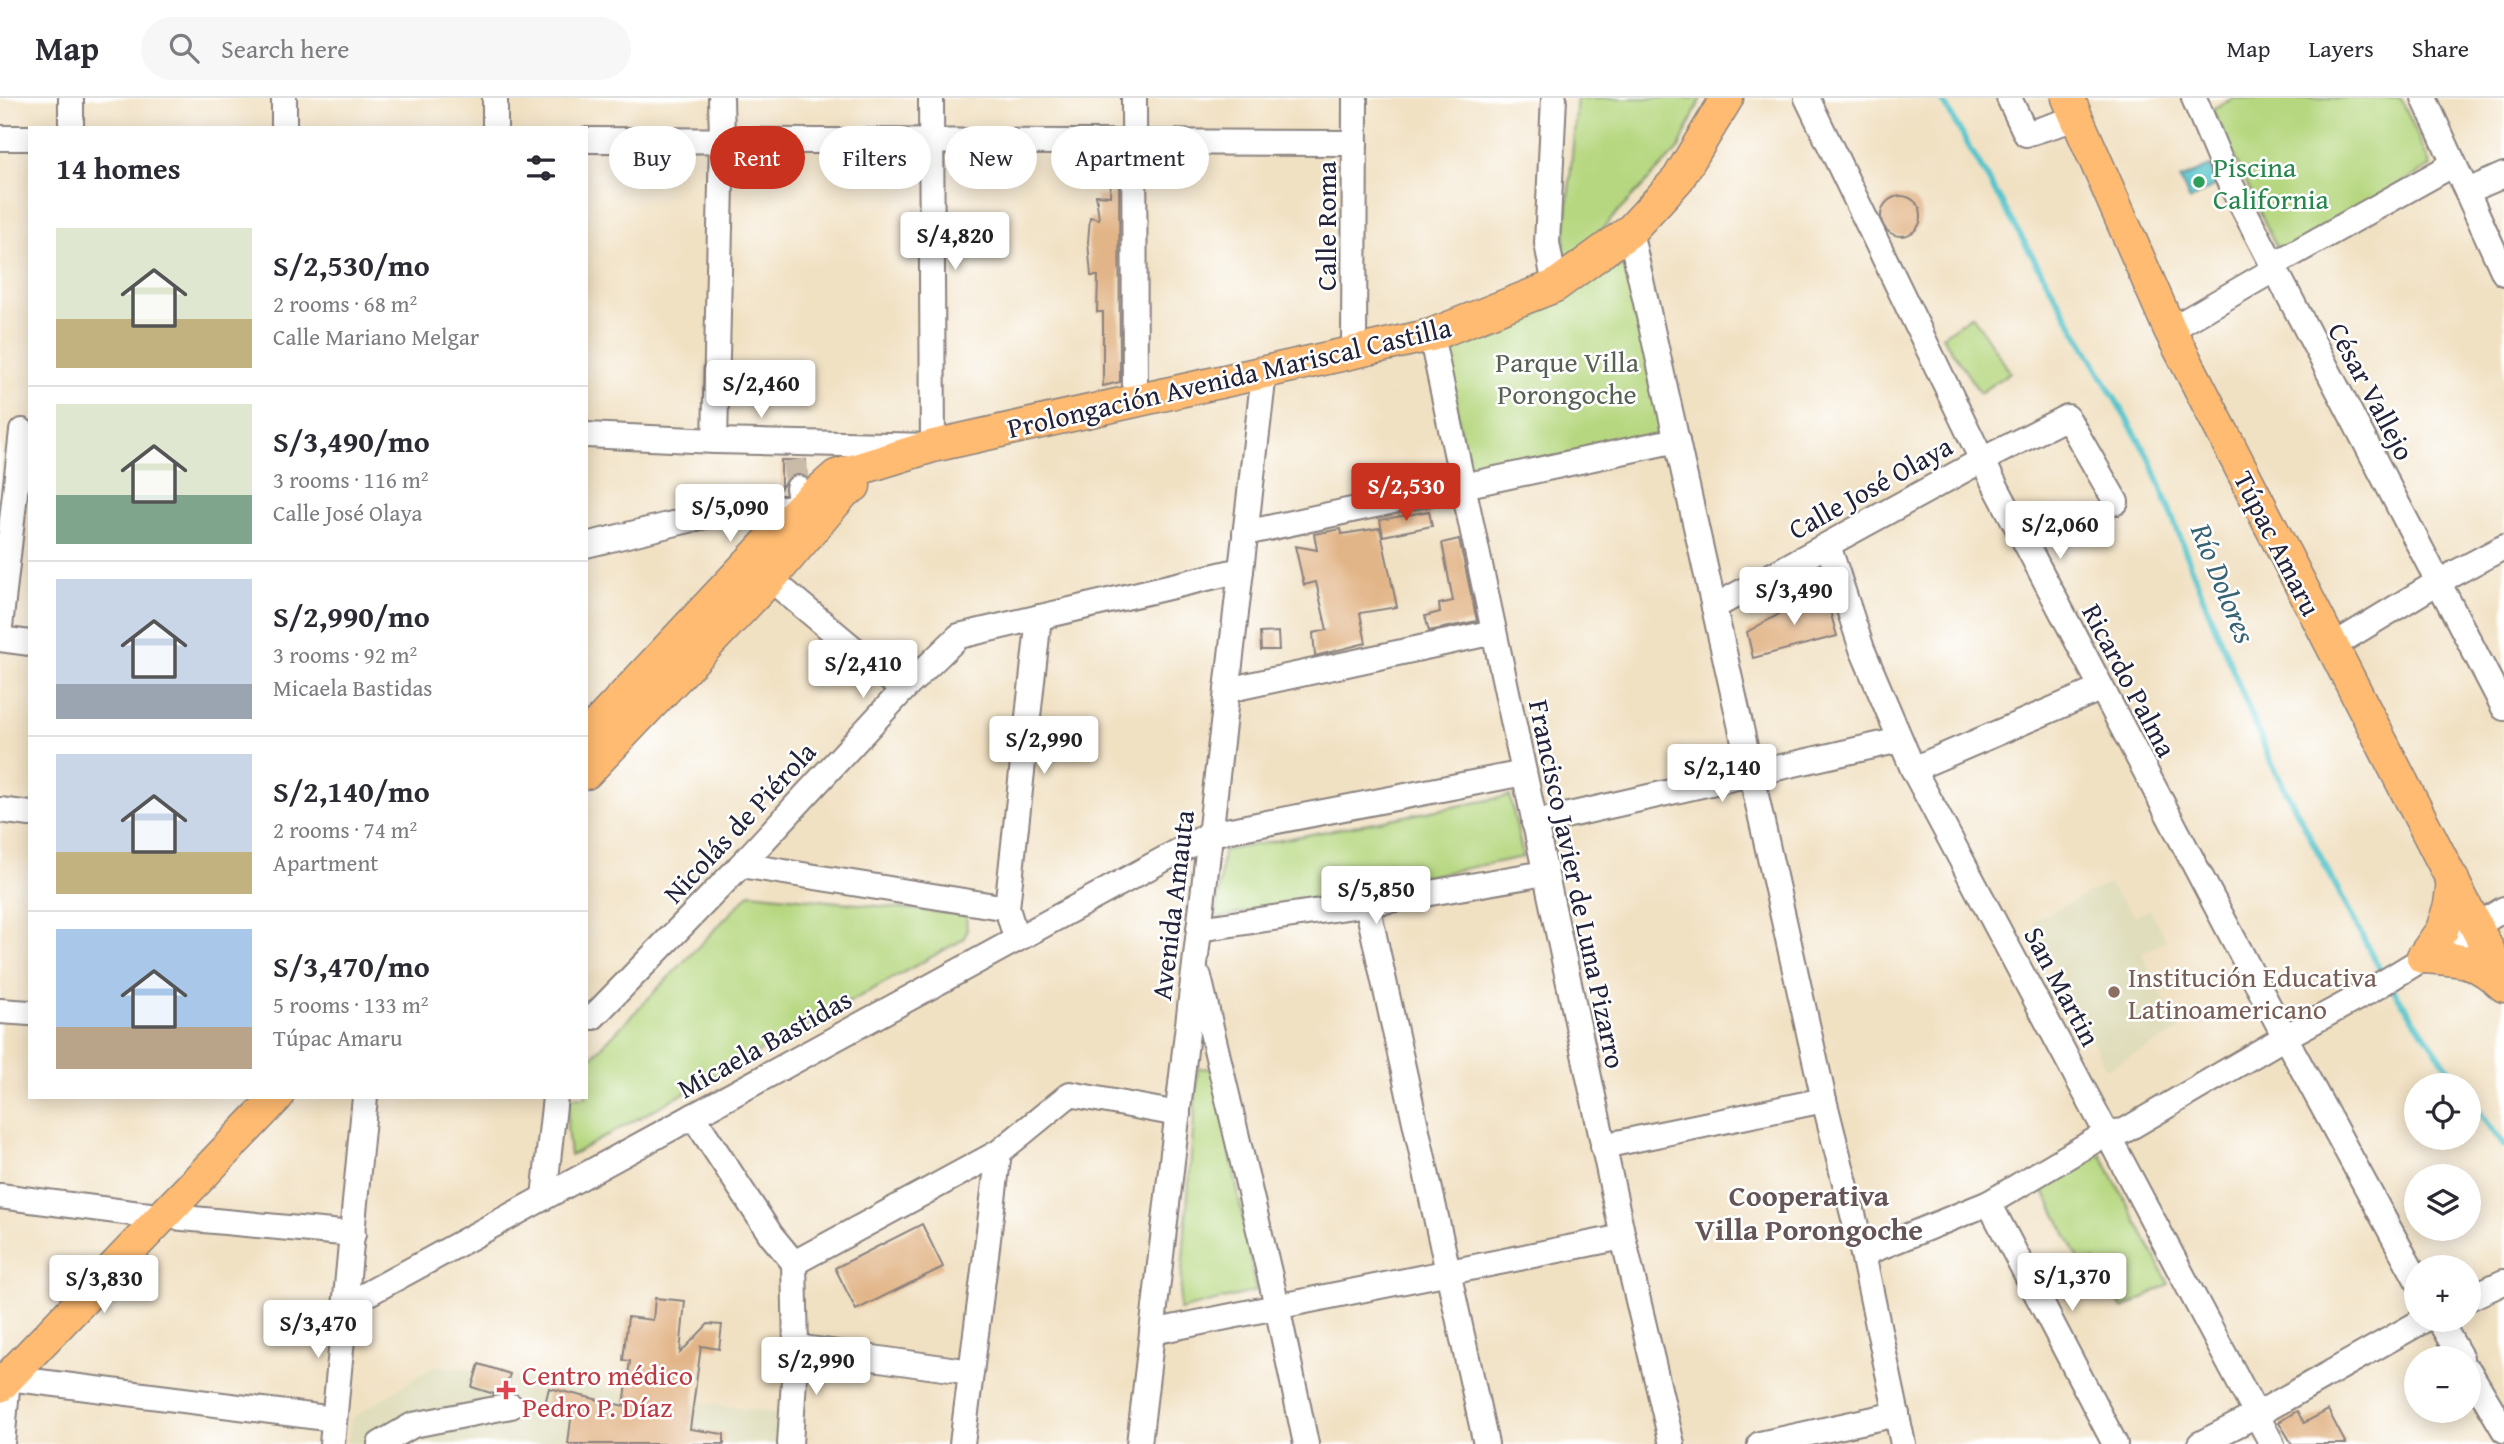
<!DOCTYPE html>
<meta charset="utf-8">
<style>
:root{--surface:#fff;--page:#f7f7f7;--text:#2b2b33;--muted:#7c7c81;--line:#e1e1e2;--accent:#c8321e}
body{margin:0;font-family:"Gentium Book Plus",serif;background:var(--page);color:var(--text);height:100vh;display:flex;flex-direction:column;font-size:26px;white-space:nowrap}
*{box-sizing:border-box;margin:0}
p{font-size:23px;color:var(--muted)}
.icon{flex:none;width:38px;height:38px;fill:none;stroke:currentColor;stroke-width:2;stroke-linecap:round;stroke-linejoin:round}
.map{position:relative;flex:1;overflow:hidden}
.drawer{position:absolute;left:28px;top:28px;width:560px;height:973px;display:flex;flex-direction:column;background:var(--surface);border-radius:0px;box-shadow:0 4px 18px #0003}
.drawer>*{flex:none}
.banner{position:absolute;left:609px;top:28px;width:665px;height:63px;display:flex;gap:14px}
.controls{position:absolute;left:2404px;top:975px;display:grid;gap:14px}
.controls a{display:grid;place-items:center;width:77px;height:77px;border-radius:50%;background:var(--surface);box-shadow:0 4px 18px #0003;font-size:35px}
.price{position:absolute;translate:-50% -60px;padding:0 16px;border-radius:7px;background:#fff;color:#222;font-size:23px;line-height:46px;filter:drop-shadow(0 2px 4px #0008)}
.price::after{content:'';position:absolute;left:50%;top:42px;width:21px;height:16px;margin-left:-10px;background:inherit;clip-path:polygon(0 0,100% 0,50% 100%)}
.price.current{background:var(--accent);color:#fff}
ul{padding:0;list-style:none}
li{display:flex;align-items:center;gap:21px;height:175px;padding:0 28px}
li+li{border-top:2px solid var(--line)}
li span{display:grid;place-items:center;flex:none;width:196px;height:140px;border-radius:0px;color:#555}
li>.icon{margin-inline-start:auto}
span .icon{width:84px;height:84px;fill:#fffc;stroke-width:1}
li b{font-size:30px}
h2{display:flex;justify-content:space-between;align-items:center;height:84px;padding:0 28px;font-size:30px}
.tag{padding:0 24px;border-radius:32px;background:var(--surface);box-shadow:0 4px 18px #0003;font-size:24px;line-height:63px}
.tag.current{background:var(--accent);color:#fff}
header{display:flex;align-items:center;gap:42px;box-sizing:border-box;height:98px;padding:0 35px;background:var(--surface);border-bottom:2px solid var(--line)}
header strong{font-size:33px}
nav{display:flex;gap:38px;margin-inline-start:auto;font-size:24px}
.search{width:490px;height:63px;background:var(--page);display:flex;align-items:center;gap:18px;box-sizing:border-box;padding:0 24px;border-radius:38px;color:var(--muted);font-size:26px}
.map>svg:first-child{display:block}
</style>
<header>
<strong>Map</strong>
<div class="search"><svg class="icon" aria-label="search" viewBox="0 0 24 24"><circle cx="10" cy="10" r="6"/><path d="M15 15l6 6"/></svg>Search here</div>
<nav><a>Map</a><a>Layers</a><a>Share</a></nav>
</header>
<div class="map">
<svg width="2504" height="1346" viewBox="0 0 2504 1346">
<rect width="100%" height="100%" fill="#fff"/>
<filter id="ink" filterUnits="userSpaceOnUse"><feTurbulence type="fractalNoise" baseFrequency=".0143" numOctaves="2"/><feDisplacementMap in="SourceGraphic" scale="14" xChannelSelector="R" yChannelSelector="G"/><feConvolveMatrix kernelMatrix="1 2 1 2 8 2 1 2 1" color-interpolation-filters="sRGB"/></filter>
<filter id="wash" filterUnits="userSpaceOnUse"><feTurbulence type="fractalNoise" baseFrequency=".00686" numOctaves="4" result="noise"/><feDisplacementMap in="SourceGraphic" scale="28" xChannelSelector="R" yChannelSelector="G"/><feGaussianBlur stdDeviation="1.57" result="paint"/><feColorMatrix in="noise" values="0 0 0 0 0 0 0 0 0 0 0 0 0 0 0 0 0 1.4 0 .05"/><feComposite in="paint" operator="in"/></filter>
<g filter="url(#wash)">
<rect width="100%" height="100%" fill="#f1e1c3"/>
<g fill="#dfddbb">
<path d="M2108,786l27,32 15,-7 16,32 -24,12 38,78 -74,38 -73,-148z"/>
<path d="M435,1267l363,51 -4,28h-447l4,-25z"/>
</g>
<g fill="#b6d77f" stroke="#6c7c5d" stroke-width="2">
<path d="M1577,0h124l-22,50 -117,123z"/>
<path d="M2234,0h167l30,68 -152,87 -67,-144z"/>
<path d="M1626,166l37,170 -196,45 -19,-133z"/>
<path d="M1972,217l38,57 -30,21 -38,-57z"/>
<path d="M1510,698l13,61 -307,61 7,-67z"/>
<path d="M750,795l216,22 1,15 -3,9 -394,217 -3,-30 3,-29h16v-34z"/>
<path d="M1198,970l17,1 41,222 -77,19z"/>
<path d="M2101,1056l68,130 -46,25 -29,-49 -12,5 -40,-78z"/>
</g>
<path fill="#56c4cb" stroke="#3c7383" stroke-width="2" d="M2210,68l8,18 -28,16 -10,-21z"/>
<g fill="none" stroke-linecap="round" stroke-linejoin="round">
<g stroke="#56c4cb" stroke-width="6">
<path d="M1941,0l210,363 49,129 69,168 114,218"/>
<path d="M2390,887l70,100"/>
<path d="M2469,999l35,49"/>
</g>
</g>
<g id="blocks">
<g fill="#e2b588">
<path d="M1112,59h7l1,225 -17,4v-74h-6l1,-36h-7l-3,-34 2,-25 9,2 -3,-24 14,1z"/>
<circle cx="1901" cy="118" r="20"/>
<path d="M781,362h25v16l-10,-3 -7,3 -8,12z"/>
<path d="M1429,413l3,15 -49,10 -3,-16z"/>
<path d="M1380,430l17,79 -37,6 6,30 -51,13 -2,-23 14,-3 -11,-48 -12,3 -9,-39 22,4 -3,-16 27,-5 1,5z"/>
<path d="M1459,441l18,82 -48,10 -4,-15 15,-4 -1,-8 14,-3 -11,-58z"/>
<path d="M1824,491l13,47 -84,22 -6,-26z"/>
<path d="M1278,534l1,18h-18l-1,-17z"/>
<path d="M922,1126l21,43 -87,43 -21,-42z"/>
<path d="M655,1200l30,3 -5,52 28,-29 14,1 -3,24 -18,-3 -11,83 34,5v10h-156l4,-33 -27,-7 4,-16 75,18 6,-45 -7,-1 5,-43 25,3z"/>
<path d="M479,1266l31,10 -6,18 -10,2 -22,-7z"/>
<path d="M2328,1312l18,34h-54l-13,-22 18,-11 7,12z"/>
</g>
</g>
</g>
<g filter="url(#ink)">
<use href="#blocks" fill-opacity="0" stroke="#8a827f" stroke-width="2"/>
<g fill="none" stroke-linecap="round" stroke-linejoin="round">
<path stroke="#c8bba8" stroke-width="24" stroke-dasharray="24 12" stroke-linecap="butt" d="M794,362l4,28"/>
<defs>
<g id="minor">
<path d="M284,0v30"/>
<path d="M495,0v30"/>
<path d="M1134,0l1,304"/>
<path d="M1554,0l-7,145 8,43"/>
<path d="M1807,0l175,362 303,577 132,243"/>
<path d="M2009,0l17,36 51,-16"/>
<path d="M2194,0l33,79 277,531"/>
<path d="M2424,0l80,175"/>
<path d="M71,30v-30"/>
<path d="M0,40h30"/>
<path d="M586,42l769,3"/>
<path d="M2468,93l36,-16"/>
<path d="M1630,133l194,869 39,154 40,190"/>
<path d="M2170,232l105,-61 7,-9 172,-96"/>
<path d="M1431,237l192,902 49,207"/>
<path d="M1354,255l1,-255"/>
<path d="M586,337l129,6 218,5 -2,-348"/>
<path d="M715,343l7,-300 -1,-43"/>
<path d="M1245,435l432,-93"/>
<path d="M586,447l140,-34 75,-4 -3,-19"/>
<path d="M1828,447l34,104 51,120 359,675"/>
<path d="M756,469l147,123"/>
<path d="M1714,509l268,-147 85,-43 49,85"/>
<path d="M0,529l22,-196"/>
<path d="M0,541l30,4"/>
<path d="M2331,549l107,-65 66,-35"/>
<path d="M1227,592l267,-58"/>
<path d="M1913,671l187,-80"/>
<path d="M0,712l30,4"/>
<path d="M1534,725l366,-83"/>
<path d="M741,767l266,43"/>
<path d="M1367,806l119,540"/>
<path d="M1199,831l168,-25 178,-31"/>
<path d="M1016,840l-9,-30 32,-291"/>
<path d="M1199,879l78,329 29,138"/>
<path d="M0,913l30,2"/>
<path d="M593,919l148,-152 162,-175 56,-54 282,-66"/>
<path d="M693,1018l78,119 23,28 205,-111 71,-58 108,20"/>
<path d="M1603,1048l221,-46"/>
<path d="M0,1098l140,18 213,20"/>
<path d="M544,1099l11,-100"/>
<path d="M1989,1105l126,241"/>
<path d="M1863,1156l126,-51 118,-70 17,-2 161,-94 83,-45 136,-83"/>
<path d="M2469,1200l35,-16"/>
<path d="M347,1207l863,-471 314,-61"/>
<path d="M2439,1222l22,38"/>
<path d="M1152,1234l471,-95"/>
<path d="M796,1249l175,25"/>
<path d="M2469,1273l35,59"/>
<path d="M0,1279l334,42"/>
<path d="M2,1346l6,-66"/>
<path d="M332,1346l33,-347"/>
<path d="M380,1346l33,-19 98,-19"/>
<path d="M790,1346l6,-97 -2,-84"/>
<path d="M962,1346l37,-292"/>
<path d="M1139,1346l125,-1071"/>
<path d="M1760,1346l137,-30"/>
<path d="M2200,1346l56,-29 168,-95"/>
</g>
<g id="major">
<path d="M2068,0l102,232 334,651"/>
<path d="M586,638l215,-229 35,-31 97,-30 498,-111 124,-49 75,-55 48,-52 49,-81"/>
<path d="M586,675l184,-194 75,-88 9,-5"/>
<path d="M2423,859c40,3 50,1 81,29"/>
<path d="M2423,859l19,-27 8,-25 3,-25"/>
<path d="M0,1288l277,-289"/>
</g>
</defs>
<use href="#minor" stroke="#8a827f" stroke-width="28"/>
<use href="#major" stroke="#8a827f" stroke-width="35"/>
<use href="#minor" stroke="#fff" stroke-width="24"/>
<use href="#major" stroke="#ffbb71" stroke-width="32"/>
</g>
</g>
<circle fill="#2e9e5b" stroke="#fff" stroke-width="2.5" cx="2199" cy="84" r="7"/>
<circle fill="#8d6e63" stroke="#fff" stroke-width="2.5" cx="2114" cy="894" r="7"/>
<path fill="#e0444e" stroke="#fff" stroke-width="2.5" d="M502.5 1281.5h7v7h7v7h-7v7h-7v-7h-7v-7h7z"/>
<g text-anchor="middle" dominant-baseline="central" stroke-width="5" stroke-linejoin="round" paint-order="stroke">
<g font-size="28" fill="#27864d" stroke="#fff" text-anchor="start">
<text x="2213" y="68">Piscina<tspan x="2213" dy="32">California</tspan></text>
</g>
<g font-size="28" fill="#22223b" stroke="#fff">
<text transform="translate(1325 128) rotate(-90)">Calle Roma</text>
<text transform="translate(1229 279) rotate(-13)">Prolongación Avenida Mariscal Castilla</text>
<text transform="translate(2372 293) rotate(62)">César Vallejo</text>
<text transform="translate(1870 389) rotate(-29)">Calle José Olaya</text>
<text transform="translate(2278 445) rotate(63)">Túpac Amaru</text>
<text transform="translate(2130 582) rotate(62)">Ricardo Palma</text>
<text transform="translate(739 724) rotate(-47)">Nicolás de Piérola</text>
<text transform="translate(1578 786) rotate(78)">Francisco Javier de Luna Pizarro</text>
<text transform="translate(1172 807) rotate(-83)">Avenida Amauta</text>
<text transform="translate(2063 888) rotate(62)">San Martin</text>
<text transform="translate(764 945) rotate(-29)">Micaela Bastidas</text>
</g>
<g font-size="28" fill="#566153" stroke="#fff">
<text x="1567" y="263">Parque Villa<tspan x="1567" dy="32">Porongoche</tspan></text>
</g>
<g font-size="28" fill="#785e54" stroke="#fff" text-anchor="start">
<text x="2128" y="878">Institución Educativa<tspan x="2128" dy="32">Latinoamericano</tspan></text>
</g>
<g font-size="28" fill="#be3a42" stroke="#fff" text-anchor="start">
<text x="522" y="1276">Centro médico<tspan x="522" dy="32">Pedro P. Díaz</tspan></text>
</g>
<g font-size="30" font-style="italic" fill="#376375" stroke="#fff">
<text transform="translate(2224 485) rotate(68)">Río Dolores</text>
</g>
<g font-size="30" font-weight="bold" fill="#655556" stroke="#fff">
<text x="1809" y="1097">Cooperativa<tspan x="1809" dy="34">Villa Porongoche</tspan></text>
</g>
</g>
</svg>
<div class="controls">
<a><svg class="icon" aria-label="locate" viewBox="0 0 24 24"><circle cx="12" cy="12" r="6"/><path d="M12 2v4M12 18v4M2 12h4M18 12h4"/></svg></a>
<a><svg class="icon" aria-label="layers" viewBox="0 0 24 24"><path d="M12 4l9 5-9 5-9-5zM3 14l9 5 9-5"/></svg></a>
<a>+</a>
<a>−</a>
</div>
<b class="price" style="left:955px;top:174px">S/4,820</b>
<b class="price" style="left:761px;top:322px">S/2,460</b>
<b class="price current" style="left:1406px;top:425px">S/2,530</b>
<b class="price" style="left:730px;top:446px">S/5,090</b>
<b class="price" style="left:2060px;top:463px">S/2,060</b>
<b class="price" style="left:1794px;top:529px">S/3,490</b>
<b class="price" style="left:863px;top:602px">S/2,410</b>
<b class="price" style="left:1044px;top:678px">S/2,990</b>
<b class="price" style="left:1722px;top:706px">S/2,140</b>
<b class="price" style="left:1376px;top:828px">S/5,850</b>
<b class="price" style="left:2072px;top:1215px">S/1,370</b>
<b class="price" style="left:104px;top:1217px">S/3,830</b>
<b class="price" style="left:318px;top:1262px">S/3,470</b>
<b class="price" style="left:816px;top:1299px">S/2,990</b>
<div class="banner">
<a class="tag">Buy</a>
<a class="tag current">Rent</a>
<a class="tag">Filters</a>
<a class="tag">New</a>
<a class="tag">Apartment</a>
</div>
<section class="drawer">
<h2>14 homes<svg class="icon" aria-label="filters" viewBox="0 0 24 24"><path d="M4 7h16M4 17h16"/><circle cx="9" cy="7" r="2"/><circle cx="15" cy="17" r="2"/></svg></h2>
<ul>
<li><span style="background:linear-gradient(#dfe7d0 65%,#c2b280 0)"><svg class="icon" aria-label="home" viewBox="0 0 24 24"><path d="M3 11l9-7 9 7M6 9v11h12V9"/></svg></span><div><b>S/2,530/mo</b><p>2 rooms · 68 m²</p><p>Calle Mariano Melgar</p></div></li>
<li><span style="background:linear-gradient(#dfe7d0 65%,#7fa58c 0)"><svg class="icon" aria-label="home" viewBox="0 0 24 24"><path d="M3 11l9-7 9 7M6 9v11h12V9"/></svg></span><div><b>S/3,490/mo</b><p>3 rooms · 116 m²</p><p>Calle José Olaya</p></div></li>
<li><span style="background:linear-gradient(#c9d6e8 75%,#9aa5b1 0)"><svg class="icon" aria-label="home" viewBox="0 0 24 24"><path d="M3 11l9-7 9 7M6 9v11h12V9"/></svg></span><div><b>S/2,990/mo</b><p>3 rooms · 92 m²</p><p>Micaela Bastidas</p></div></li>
<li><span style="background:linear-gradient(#c9d6e8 70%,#c2b280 0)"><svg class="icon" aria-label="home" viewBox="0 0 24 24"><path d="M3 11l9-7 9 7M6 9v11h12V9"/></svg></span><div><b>S/2,140/mo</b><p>2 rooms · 74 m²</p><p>Apartment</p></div></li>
<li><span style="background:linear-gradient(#a9c7e8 70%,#b9a48a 0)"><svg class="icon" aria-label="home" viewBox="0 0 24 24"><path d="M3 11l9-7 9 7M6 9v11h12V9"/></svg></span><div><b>S/3,470/mo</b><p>5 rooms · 133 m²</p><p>Túpac Amaru</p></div></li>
</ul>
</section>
</div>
